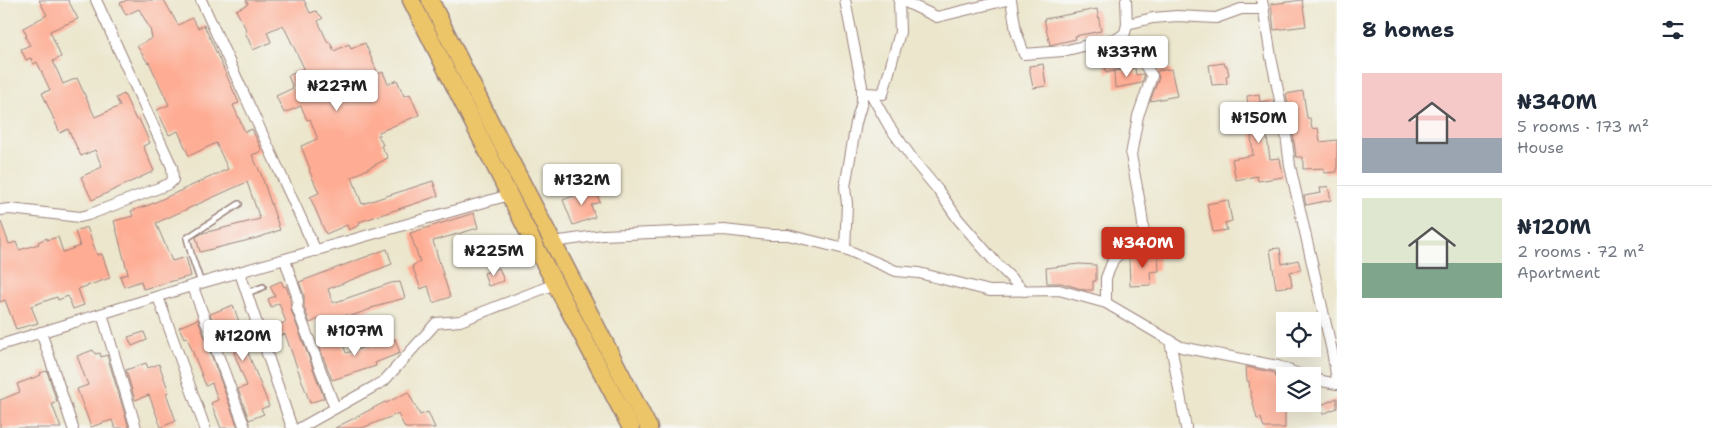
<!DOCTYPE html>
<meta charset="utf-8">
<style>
:root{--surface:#fff;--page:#f2f2f3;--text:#1f2937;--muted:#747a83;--line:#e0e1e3;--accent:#c8321e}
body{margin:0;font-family:"Shantell Sans",sans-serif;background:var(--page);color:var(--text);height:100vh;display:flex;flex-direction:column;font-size:19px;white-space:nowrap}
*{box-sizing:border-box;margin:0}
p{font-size:16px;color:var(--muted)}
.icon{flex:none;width:28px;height:28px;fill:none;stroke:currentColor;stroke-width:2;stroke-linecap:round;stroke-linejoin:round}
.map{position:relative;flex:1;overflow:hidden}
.details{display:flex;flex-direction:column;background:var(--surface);width:375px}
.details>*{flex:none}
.tools{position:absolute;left:1276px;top:312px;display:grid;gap:10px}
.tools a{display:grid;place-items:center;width:45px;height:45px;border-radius:0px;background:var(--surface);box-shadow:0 5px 20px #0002;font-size:25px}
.price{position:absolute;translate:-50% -42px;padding:0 11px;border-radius:5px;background:#fff;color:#222;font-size:16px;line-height:32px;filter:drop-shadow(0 1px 2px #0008)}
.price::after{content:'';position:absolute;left:50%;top:30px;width:15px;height:11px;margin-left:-8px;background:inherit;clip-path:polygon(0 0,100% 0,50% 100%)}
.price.on{background:var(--accent);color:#fff}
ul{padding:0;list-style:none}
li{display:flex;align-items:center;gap:15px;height:125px;padding:0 25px}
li+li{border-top:1px solid var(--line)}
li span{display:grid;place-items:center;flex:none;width:140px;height:100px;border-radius:0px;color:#555}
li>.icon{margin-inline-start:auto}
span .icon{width:60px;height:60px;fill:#fffc;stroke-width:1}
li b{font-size:21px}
h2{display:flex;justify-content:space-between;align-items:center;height:60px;padding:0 25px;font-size:21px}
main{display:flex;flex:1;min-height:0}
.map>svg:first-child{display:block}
</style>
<main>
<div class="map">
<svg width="1337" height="428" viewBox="0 0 1337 428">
<rect width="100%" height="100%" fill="#f6f6f2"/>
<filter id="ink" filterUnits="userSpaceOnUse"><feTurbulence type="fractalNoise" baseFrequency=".02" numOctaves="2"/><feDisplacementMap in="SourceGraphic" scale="10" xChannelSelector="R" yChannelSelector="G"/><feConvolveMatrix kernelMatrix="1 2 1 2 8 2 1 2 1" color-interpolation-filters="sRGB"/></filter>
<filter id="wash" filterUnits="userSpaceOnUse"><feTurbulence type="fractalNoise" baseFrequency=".0096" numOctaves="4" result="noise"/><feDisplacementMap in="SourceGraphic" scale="20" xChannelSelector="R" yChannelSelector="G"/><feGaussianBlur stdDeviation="1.12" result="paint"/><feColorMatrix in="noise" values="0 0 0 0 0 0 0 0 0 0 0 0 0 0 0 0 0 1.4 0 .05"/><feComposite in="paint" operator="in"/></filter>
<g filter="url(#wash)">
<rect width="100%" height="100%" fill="#ebe6cc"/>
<g id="blocks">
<g fill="#feac93">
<path d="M39,0h29l10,19 -28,12 11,26 -8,4 10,23 14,-6 18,39 25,-11 -4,-8 8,-4 12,26 3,-1 11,24 -7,3 11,25 -62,29 -11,-23 21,-10 -7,-17 -14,6 -13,-27 -8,4 -18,-40 8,-3 -13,-28 -4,2 -2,-6 -5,2 -5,-11 9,-4 -5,-8 2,-1 -4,-8 24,-13z"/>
<path d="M127,0h37l14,25 14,-7 6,10 6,-3 35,78 -6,2 12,27 7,-3 10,22 -10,4 9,19 19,56 -23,8 -57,14 -4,-15 7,-4 57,-14 -13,-37 -91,41 16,38 14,-4 5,19 -48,13 -2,-8 -17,6 -4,-11 8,-2 -14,-53 19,-5 -2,-5 18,-6 79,-36 -12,-26 -27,13 -11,-25 -9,4 -12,-25 12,-5 -20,-43 -1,1 -11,-17 15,-8 -2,-9 -11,-20 -13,6 -6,-12z"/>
<path d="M246,0h58l6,13 6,-2 7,7 -5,3 10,22 2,-1 4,9 15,-7 2,5 14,-6 13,31 5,-2 5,12 9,-4 7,16 6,-2 9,21 -40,17 1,3h-2l5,10 -2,1 7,12 -36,19 10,27 71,-23 5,15 -79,26 1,3 -11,5 -2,-5 -21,9 -16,-37 9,-4 -10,-23 1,-1 -9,-23 16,-7v-2l-7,-18 -3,1 -6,-14 -17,7 -8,-17 17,-8 -5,-12 16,-8 -21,-43 -16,7 4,10 -18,8 -8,-18 2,-1 -11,-21 12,-6z"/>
<path d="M1302,0l4,26 -32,4 -3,-26z"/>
<path d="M1097,9l4,22 -26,5 1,3 -26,6 -6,-26z"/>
<path d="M1119,59l2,10 -15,4 -2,-11z"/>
<path d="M1224,63l1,3h2l2,9 -3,1 1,8 -15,1 -3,-20z"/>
<path d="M1043,64l3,22 -13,2 -4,-22z"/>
<path d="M1135,68l1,7 7,-1 1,3 -2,6 -27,5 -1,-17z"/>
<path d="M1171,69l6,27 -27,5 9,-23 -2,-7z"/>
<path d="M1303,91l4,27h3l2,11 6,-1 2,14 17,-2v32l-13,1v-5l-21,1v-12h-7l-5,-39 -5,-24z"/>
<path d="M1259,94l1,8 13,-2 4,21 -12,2 5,36 10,-1 3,19 -25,4 -1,-5 -21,4 -4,-21 21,-4 -6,-59z"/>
<path d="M1328,186l3,14 -25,5 -2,-9 17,-3 -1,-5z"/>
<path d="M594,188l6,14 -9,3 4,12 -22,8 -10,-25z"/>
<path d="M1228,200l4,21 -7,2 2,7 -14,2 -6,-28z"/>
<path d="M474,213l4,15 -45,13 17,56 -17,6 -5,-17 -7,3 -9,-23 8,-4 -10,-29z"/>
<path d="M0,222h1l8,22 7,-2 3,8 20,-6 -1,-2 9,-4v2l11,-3 5,15 17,-6 -5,-15 12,-4 10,28 5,-1 8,24 -32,11 6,16 -11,4 -5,-13 -10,4 -1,-3 -26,9 7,17 -22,6 -11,-29 -5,2z"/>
<path d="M1280,248l2,16 16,-4 3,10 -11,2 2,14 -16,2 -6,-39z"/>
<path d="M387,249l5,15 -64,25 5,14 58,-20 9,-1 5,16 -23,6v1l-11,3v1l-23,8 -1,-2 -21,9 -3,-7 -13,6 -6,-16v-12l-5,-13z"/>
<path d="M1158,255l1,16 -9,1 1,13 -21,1 -1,-28 7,-2z"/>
<path d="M1079,264l17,1v16h-3v9h-8l-24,-7h-14l-1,-15z"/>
<path d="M499,268l5,13 -16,5 -4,-13z"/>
<path d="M281,281l3,6 2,-1 4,12 1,12 33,88 -14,5 -25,-69 -12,4 -4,-10 17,-6 -7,-19 -8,4 -3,-8 7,-3 -5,-10z"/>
<path d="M233,305l14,39 -2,1 24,61 -8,3 3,5 -15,6 -11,-31 9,-3 -13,-33h1l-10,-27 -9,3 -6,-15z"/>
<path d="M198,319l40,109h-17l-10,-25 7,-3 -6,-17 -6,3 -19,-49 -3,1 -5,-11z"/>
<path d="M144,332l3,8 -15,6 -4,-9z"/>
<path d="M341,338l5,15 26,-8v2l23,-8 5,14 -25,10 1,3 -44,14 -13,-34z"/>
<path d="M93,350l2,4 5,-1 1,4 6,-2 22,73h-14l-3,-8 -21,7 -14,-38 11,-4 -11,-29z"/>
<path d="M146,363l2,5 11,-4 10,28 -3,1 10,28 -15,6 -12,-32 -14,5 -9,-30z"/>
<path d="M1246,367l29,6 1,5h5v2h4v48h-21l-3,-10 -4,1 -7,-28 -1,-10h-2z"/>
<path d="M47,371l10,31 -5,2 9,24h-61v-28l20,-8 -3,-8 24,-9 -1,-2z"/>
<path d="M408,392l12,23 8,-3 7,16h-30l-7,-14 -36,14h-27l50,-26 1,1z"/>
<path d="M1337,398v10l-14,6 -4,-8z"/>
</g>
</g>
</g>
<g filter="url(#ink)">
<use href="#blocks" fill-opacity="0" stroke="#9a827c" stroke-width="1"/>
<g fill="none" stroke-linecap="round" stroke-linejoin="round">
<defs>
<g id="service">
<path d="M201,283l-9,-26 -5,-19 52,-34"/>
<path d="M247,293l16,-6"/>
</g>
<g id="minor">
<path d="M201,0l115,251"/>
<path d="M845,0l17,86v16l-6,21 -11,64 2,17 -2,45"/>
<path d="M901,0l36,17 70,-17"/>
<path d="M1011,0l5,31 8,23 39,-3 33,-8 21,-4 18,11 17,26 -14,40 -7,39 10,54 4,32 -6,7 -20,6 -6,6 -7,18v25"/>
<path d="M1262,0l9,57 13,62 6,47 42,185 5,29"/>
<path d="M1127,24l26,-6 24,-2 39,2 25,-9h23"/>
<path d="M1117,39l8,-6 2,-9 -1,-24"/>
<path d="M865,93l18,1 17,-62 -1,-32"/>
<path d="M871,94l18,32 25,35 24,29 20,29 38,44 28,28"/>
<path d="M0,210l10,-1 70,8 8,-2 81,-31 4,-4 -1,-13 -76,-167"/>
<path d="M553,242l50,-7 121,-5 45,5h19l57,14 51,22 23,2 71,18 69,-1 47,13 75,44 97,19 26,10"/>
<path d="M285,260l12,36 1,6 -1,6 38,100"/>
<path d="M240,273l52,155"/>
<path d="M193,287l52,141"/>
<path d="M158,297l47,131"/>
<path d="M102,314l34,114"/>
<path d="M41,332l32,96"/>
<path d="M1170,340l16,88"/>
<path d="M0,345l201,-62 308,-88"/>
<path d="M1312,379l25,5"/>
<path d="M300,428l84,-47 52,-58 24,-2 95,-37"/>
</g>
<g id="trunk">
<path d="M411,0l120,238 100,190"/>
<path d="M430,0l59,119 160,309"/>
</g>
</defs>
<use href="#service" stroke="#9a827c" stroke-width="8"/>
<use href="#minor" stroke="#9a827c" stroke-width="12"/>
<use href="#trunk" stroke="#9a827c" stroke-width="19"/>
<use href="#service" stroke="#fff" stroke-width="5"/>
<use href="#minor" stroke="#fff" stroke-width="10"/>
<use href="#trunk" stroke="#edc569" stroke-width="16"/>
</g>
</g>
</svg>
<div class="tools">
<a><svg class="icon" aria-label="locate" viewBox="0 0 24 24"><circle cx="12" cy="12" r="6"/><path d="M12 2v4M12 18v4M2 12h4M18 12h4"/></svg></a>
<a><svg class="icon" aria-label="layers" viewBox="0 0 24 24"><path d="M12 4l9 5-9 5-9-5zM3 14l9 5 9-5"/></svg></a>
</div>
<b class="price" style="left:1127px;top:78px">₦337M</b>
<b class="price" style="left:337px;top:112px">₦227M</b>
<b class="price" style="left:1259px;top:144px">₦150M</b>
<b class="price" style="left:582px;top:206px">₦132M</b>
<b class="price on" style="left:1143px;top:269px">₦340M</b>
<b class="price" style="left:494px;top:277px">₦225M</b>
<b class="price" style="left:355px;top:357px">₦107M</b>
<b class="price" style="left:243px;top:362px">₦120M</b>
</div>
<section class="details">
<h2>8 homes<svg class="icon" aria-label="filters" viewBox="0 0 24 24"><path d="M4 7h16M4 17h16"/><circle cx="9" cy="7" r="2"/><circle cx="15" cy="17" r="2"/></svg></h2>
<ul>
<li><span style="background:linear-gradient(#f6c9c9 65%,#9aa5b1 0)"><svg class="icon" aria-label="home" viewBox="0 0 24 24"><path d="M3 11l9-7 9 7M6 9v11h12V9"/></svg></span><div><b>₦340M</b><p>5 rooms · 173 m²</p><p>House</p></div></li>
<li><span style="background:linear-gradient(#dfe7d0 65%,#7fa58c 0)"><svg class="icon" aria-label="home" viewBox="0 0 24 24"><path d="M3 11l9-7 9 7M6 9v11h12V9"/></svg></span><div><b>₦120M</b><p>2 rooms · 72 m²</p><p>Apartment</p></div></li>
</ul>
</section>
</main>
